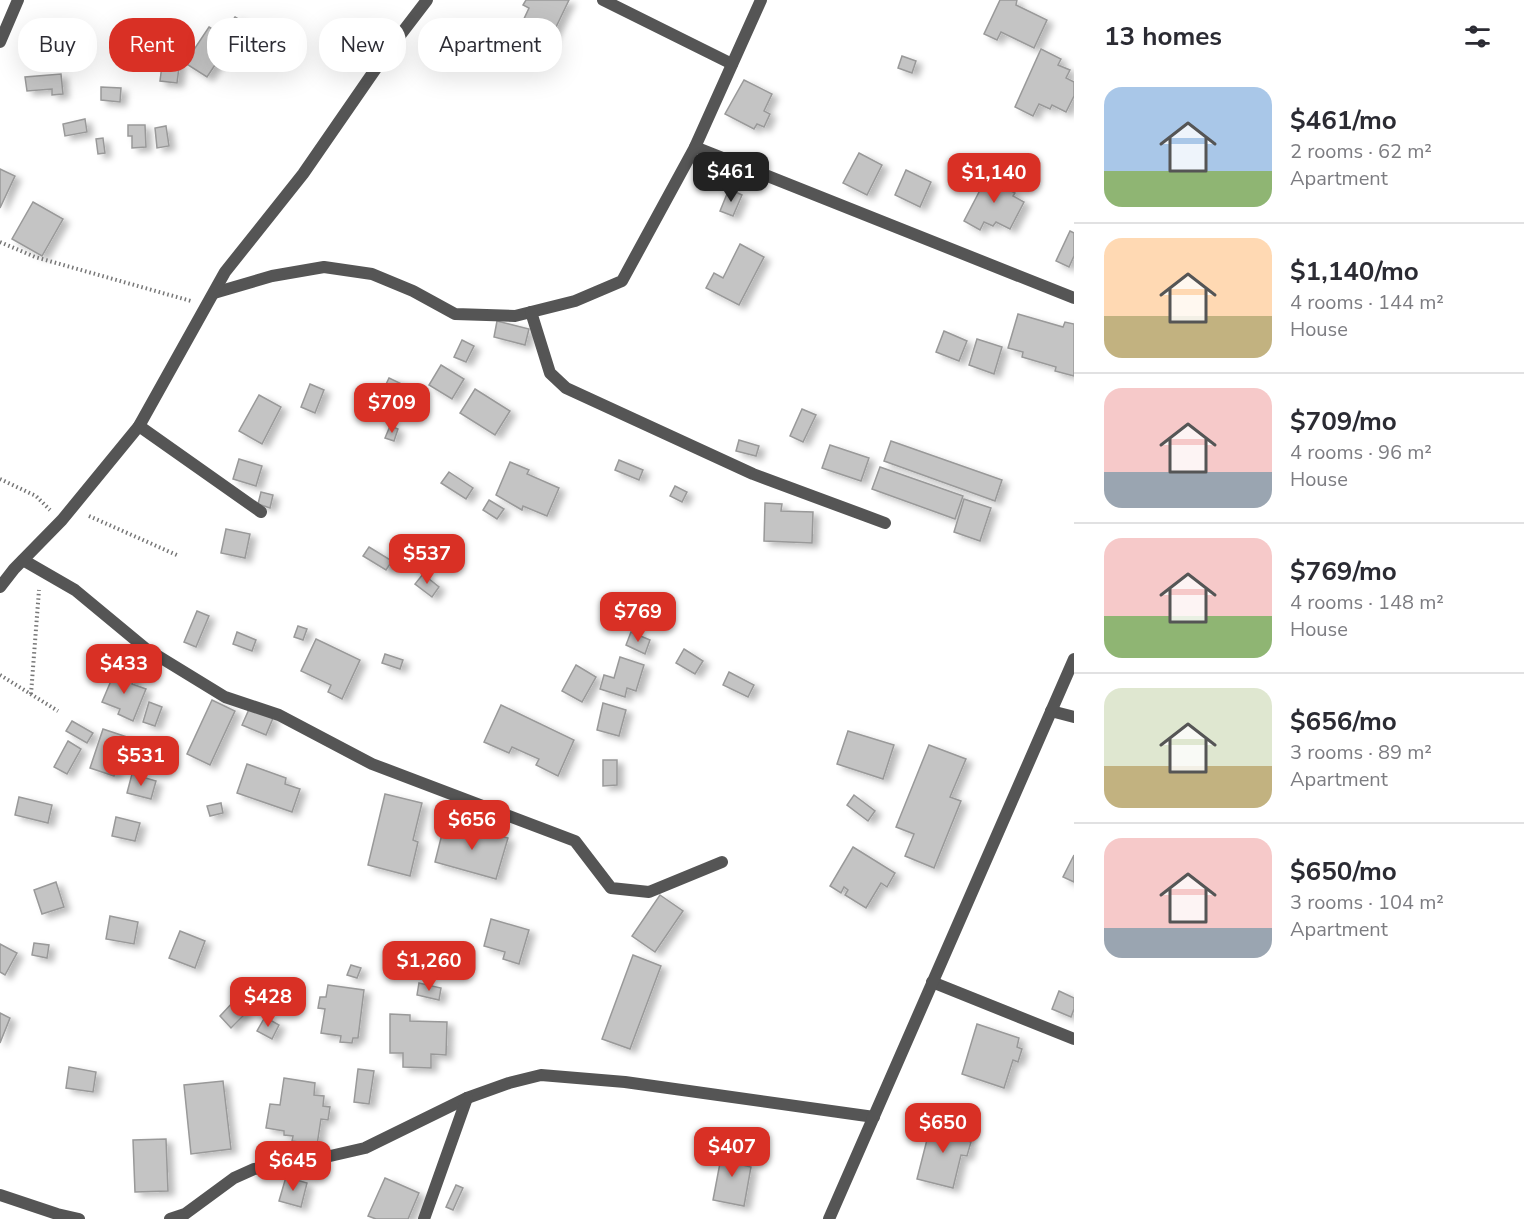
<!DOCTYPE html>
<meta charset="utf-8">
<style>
:root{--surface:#fff;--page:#f2f2f3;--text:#2b2b33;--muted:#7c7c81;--line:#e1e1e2;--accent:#d93025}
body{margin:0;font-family:"Nunito Sans",sans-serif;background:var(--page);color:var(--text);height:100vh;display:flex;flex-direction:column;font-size:22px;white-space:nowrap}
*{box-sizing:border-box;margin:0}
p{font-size:20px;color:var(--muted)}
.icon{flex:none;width:33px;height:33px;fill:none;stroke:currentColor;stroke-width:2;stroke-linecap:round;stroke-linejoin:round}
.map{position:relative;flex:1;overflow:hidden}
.drawer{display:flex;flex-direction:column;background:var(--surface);width:450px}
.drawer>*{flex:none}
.top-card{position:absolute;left:18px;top:18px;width:570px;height:54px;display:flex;gap:12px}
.price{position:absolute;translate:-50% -51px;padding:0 14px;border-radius:12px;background:var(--accent);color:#fff;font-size:20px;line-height:39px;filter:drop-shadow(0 2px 3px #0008)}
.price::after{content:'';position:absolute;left:50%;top:36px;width:18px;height:14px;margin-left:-9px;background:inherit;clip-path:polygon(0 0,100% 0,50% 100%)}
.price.active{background:#222;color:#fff}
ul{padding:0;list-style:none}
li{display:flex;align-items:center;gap:18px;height:150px;padding:0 30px}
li+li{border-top:2px solid var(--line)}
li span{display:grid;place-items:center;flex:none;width:168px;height:120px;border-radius:18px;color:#555}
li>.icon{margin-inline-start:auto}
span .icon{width:72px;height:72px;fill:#fffc;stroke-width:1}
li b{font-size:26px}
h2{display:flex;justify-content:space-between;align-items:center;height:72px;padding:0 30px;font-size:26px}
.tag{padding:0 21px;border-radius:24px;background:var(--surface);box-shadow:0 6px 24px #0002;font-size:21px;line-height:54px}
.tag.active{background:var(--accent);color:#fff}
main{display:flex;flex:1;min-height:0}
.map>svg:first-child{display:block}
</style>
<main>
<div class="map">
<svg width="1074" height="1219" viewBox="0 0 1074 1219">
<defs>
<filter id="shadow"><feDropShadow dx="6" dy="4" stdDeviation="3" flood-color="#0004"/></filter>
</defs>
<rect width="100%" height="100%" fill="#fff"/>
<g fill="#c4c4c4" stroke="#999" stroke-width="1.5" filter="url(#shadow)">
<path d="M526,0h43l-26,54 -29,-14 15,-32 -6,-3z"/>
<path d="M1000,0h17l-1,5 31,15 -13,28 -33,-16 -4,8 -13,-6z"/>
<path d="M235,17l10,6 -4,8 -11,-7z"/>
<path d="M209,27l22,14 -24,36 -22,-14z"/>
<path d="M1041,49l20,10 -3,6 12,5 -4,8 8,4v14l-8,16 -14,-7 -2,4 -11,-5 -6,12 -18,-9z"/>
<path d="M902,56l14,5 -4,12 -14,-5z"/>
<path d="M163,57l17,2 -3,24 -17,-2z"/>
<path d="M61,74l2,20 -11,1v-6l-25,2 -2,-14z"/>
<path d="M744,80l28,14 -8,17 6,3 -6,13 -7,-3 -3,5 -29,-15z"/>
<path d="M101,87l20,1 -1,14 -19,-2z"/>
<path d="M85,119l2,13 -22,4 -2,-12z"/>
<path d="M128,125h17l1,22 -14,1v-12h-4z"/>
<path d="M166,126l3,20 -12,2 -2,-20z"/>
<path d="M103,138l2,15 -7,1 -2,-15z"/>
<path d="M859,153l23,12 -15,30 -24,-12z"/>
<path d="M0,169l15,7 -15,32z"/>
<path d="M991,169l15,8 -4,9 13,7 -2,3 11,6 -14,27 -14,-7 -3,4 -9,-4 -4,8 -16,-9z"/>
<path d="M906,170l25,12 -11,25 -25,-12z"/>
<path d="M729,189l13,6 -9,21 -13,-5z"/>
<path d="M33,202l30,17 -21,37 -30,-17z"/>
<path d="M1070,231l4,2v23l-5,11 -13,-6z"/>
<path d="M740,244l24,13 -25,48 -33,-17 8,-15 9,5z"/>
<path d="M1018,314l45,13 2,-5 9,2v52l-19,-5 1,-4 -34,-10 1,-5 -15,-4z"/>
<path d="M497,321l32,8 -4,16 -31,-8z"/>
<path d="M944,331l23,10 -8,20 -23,-9z"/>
<path d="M977,339l25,8 -8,27 -25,-9z"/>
<path d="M462,340l12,6 -8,16 -12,-5z"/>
<path d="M441,365l23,14 -12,20 -23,-14z"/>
<path d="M389,378l17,8 -9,19 -17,-8z"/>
<path d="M310,384l14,6 -9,23 -14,-6z"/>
<path d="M475,389l35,22 -15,24 -35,-22z"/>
<path d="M259,395l22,12 -19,37 -23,-13z"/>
<path d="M802,409l14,6 -13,27 -13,-6z"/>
<path d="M390,426l8,3 -4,12 -9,-3z"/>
<path d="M739,440l20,6 -3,10 -20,-5z"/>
<path d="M891,441l111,39 -7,21 -111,-40z"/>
<path d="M830,445l39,13 -8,23 -39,-13z"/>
<path d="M239,459l23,7 -6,20 -23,-7z"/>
<path d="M619,460l24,10 -4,10 -24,-10z"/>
<path d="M510,462l19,8 -2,4 32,14 -12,28 -24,-10 -1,4 -26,-15z"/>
<path d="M880,467l83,29 -8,23 -83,-30z"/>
<path d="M449,472l24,16 -7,11 -25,-16z"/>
<path d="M675,486l12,6 -5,10 -12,-6z"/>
<path d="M261,492l12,3 -3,13 -12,-4z"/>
<path d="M964,499l27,9 -11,33 -26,-9z"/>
<path d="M489,500l15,9 -7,10 -14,-9z"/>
<path d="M765,503l17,1 -1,7 32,1 -1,31 -48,-2z"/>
<path d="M226,529l24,5 -5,24 -24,-5z"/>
<path d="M369,547l23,14 -6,9 -23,-14z"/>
<path d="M423,574l16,13 -7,10 -17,-13z"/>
<path d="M197,611l12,5 -13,31 -12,-5z"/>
<path d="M298,626l9,3 -4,11 -9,-3z"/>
<path d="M237,632l19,8 -4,11 -19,-7z"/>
<path d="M631,632l19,8 -5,14 -19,-9z"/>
<path d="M316,639l44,21 -18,39 -14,-7 3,-7 -30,-14z"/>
<path d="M684,649l19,12 -8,13 -19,-11z"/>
<path d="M385,654l18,6 -3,9 -18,-6z"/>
<path d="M620,657l24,8 -8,26 -9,-3 -2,9 -25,-8 4,-14 10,3z"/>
<path d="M576,665l20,12 -14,25 -20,-11z"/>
<path d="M116,669l19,7 -3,8 14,5 -13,32 -15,-7 2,-5 -18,-7z"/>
<path d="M729,672l25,13 -6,12 -25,-12z"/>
<path d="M212,700l23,11 -25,54 -23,-11z"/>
<path d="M149,702l13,5 -7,19 -12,-4z"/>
<path d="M603,703l23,7 -7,26 -22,-6z"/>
<path d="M501,705l73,35 -16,36 -22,-11 3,-6 -27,-12 -3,6 -25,-11z"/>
<path d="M250,707l23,11 -7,17 -24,-10z"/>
<path d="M72,721l21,12 -6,10 -21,-12z"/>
<path d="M103,729l24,8 -13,39 -24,-8z"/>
<path d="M848,731l46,14 -11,34 -46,-15z"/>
<path d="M68,741l13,8 -14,25 -13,-7z"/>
<path d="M929,745l37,14 -16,38 11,4 -27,67 -29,-12 9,-22 -18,-7z"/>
<path d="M603,760h14v25l-14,1z"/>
<path d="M247,764l39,14 -1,6 15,5 -8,23 -55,-19z"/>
<path d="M132,774l24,7 -5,18 -24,-6z"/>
<path d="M385,794l37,9 -9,37 5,2 -8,34 -42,-11z"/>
<path d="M854,795l21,16 -7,10 -21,-16z"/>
<path d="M19,797l33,8 -4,18 -33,-8z"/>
<path d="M221,803l2,10 -13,3 -3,-10z"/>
<path d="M116,817l24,6 -5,18 -23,-5z"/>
<path d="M444,826l29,8 1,-5 34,9 -12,41 -61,-17z"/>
<path d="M853,847l42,26 -8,14 -6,-4 -15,25 -21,-13 3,-5 -4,-3 -3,6 -11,-7z"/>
<path d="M1074,855v27l-11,-5z"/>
<path d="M56,882l8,25 -22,7 -8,-24z"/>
<path d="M660,895l23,16 -28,41 -23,-16z"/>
<path d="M110,916l28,6 -4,22 -28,-5z"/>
<path d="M491,919l38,11 -10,34 -16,-5 2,-7 -21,-6z"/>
<path d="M180,931l25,10 -10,27 -26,-10z"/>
<path d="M34,943l15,2 -2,13 -15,-3z"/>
<path d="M0,944l17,9 -12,22 -5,-3z"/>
<path d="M633,955l28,11 -31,83 -28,-10z"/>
<path d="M351,965l10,3 -4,10 -10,-3z"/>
<path d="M419,983l22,5 -2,12 -22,-5z"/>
<path d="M328,985l36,5 -6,48h-5l-1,5 -12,-1 1,-6 -20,-3 4,-24 -7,-1 2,-11h6z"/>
<path d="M1059,991l15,7v11l-3,8 -19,-8z"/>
<path d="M234,1001l12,12 -15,15 -11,-12z"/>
<path d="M0,1013l10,5 -10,25z"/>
<path d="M390,1014l20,1v6l37,1 -1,33 -15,-1v14l-28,-1v-14h-13z"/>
<path d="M265,1017l14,8 -7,14 -15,-8z"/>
<path d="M977,1024l42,14 -2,9 5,2 -4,13 -5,-2 -9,28 -42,-14z"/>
<path d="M69,1067l27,5 -3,20 -27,-4z"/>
<path d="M358,1069l16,2 -5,33 -15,-2z"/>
<path d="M284,1078l31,5 -1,12 10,1 -1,10 7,1 -2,13 -7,-1 -4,26 -25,-4 1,-5 -9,-1v-4l-18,-3 4,-24 10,1z"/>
<path d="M223,1081l8,68 -40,5 -7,-69z"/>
<path d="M932,1120l36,9 -3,11 6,2 -4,14 -6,-1 -8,33 -36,-9z"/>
<path d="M166,1139l2,52 -33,1 -2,-52z"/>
<path d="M723,1147l22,4 -3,14 9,2 -7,39 -31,-6z"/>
<path d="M286,1177l21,6 -6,24 -22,-6z"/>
<path d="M385,1178l34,15 -11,26h-32l-8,-3z"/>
<path d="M456,1185l7,3 -10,22 -7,-3z"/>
</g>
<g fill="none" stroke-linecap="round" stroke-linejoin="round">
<g stroke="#777" stroke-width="4" stroke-dasharray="1.5 3" stroke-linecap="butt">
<path d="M0,242l35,15 156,44"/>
<path d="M0,479l36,17 14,14"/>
<path d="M89,516l90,40"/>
<path d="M0,675l58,36"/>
<path d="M31,694l8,-104"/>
</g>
<g stroke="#555" stroke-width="12">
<path d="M603,0l129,64"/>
<path d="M0,42l18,-42"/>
<path d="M695,147l379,151"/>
<path d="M214,293l58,-17 52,-9 48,7 41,17 42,23 60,2 60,-15 47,-20 73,-134 66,-147"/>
<path d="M531,312l19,61 16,15 187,86 132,49"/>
<path d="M139,426l122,86"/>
<path d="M23,560l52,30 70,58 80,49 54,18 93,49 203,77 36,47 38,4 73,-30"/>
<path d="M0,587l14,-18 48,-49 77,-94 86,-154 78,-98 85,-123 39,-51"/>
<path d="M1051,711l23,6"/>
<path d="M932,982l142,57"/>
<path d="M0,1195l57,19 22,5"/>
<path d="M170,1219l15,-5 49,-36 20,-9 50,-7 61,-14 102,-50 42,-15 32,-8 84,7 249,35"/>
<path d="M424,1219l43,-121"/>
</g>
<path stroke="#555" stroke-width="12" d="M829,1219l245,-560"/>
</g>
</svg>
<b class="price active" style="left:731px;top:203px">$461</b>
<b class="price" style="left:994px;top:204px">$1,140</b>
<b class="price" style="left:392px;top:434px">$709</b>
<b class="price" style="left:427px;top:585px">$537</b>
<b class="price" style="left:638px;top:643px">$769</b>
<b class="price" style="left:124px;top:695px">$433</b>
<b class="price" style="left:141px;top:787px">$531</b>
<b class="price" style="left:472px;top:851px">$656</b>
<b class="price" style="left:429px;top:992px">$1,260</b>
<b class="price" style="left:268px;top:1028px">$428</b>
<b class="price" style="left:943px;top:1154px">$650</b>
<b class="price" style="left:732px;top:1178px">$407</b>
<b class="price" style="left:293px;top:1192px">$645</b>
<div class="top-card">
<a class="tag">Buy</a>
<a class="tag active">Rent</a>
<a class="tag">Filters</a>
<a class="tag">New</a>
<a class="tag">Apartment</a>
</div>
</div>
<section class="drawer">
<h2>13 homes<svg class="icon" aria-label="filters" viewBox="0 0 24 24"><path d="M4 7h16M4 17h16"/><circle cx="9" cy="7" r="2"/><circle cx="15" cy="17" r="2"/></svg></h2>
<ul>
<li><span style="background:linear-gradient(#a9c7e8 70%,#8fb573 0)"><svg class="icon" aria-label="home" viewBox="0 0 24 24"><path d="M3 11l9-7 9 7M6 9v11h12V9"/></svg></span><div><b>$461/mo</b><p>2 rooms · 62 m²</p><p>Apartment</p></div></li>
<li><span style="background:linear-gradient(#ffd9b3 65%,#c2b280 0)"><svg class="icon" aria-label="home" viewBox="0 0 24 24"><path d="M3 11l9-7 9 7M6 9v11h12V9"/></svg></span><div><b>$1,140/mo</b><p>4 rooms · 144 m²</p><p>House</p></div></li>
<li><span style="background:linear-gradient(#f6c9c9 70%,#9aa5b1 0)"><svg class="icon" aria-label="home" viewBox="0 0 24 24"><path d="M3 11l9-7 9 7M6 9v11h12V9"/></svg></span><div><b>$709/mo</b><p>4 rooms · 96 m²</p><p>House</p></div></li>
<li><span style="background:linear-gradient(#f6c9c9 65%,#8fb573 0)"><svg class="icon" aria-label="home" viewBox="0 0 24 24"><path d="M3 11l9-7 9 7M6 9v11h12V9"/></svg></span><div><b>$769/mo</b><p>4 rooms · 148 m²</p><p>House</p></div></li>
<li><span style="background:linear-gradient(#dfe7d0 65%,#c2b280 0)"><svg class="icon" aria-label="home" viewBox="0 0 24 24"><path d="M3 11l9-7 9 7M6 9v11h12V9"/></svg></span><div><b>$656/mo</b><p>3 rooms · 89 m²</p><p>Apartment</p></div></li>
<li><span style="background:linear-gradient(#f6c9c9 75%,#9aa5b1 0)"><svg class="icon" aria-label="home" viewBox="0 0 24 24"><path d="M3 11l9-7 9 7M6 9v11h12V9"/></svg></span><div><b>$650/mo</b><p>3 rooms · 104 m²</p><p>Apartment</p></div></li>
</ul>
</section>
</main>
